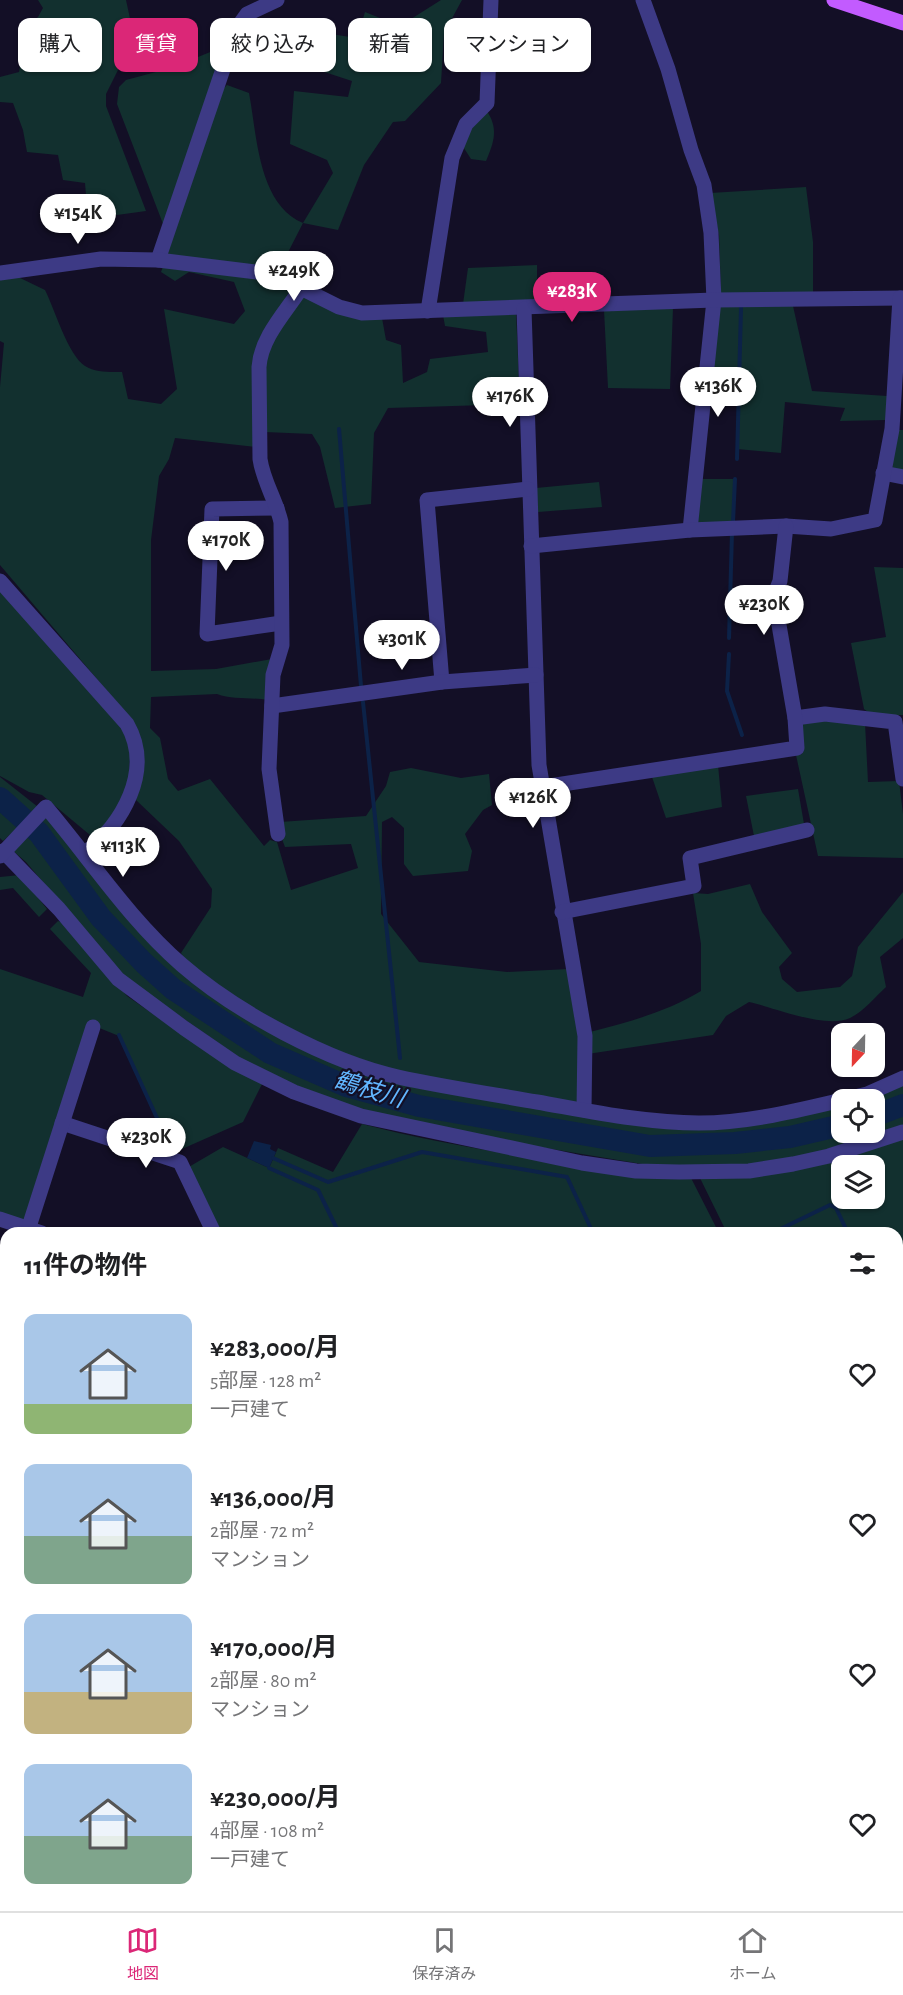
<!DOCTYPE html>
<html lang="ja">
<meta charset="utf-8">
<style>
:root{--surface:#fff;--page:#f6f6f6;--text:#202124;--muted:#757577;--line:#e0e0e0;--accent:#db2777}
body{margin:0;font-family:"Alegreya Sans","Noto Sans JP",sans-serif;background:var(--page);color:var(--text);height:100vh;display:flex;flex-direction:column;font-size:22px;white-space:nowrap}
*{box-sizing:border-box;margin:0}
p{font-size:20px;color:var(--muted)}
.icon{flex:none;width:33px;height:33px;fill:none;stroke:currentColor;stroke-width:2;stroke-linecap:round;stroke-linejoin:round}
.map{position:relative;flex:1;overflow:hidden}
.side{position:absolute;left:0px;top:1227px;width:903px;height:684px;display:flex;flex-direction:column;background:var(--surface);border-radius:18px 18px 0 0;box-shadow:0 2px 4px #0004}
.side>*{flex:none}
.guide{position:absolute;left:18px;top:18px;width:600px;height:54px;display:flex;gap:12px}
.needle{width:39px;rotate:202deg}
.buttons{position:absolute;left:831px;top:1023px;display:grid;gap:12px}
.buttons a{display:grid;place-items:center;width:54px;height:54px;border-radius:12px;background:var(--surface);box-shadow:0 2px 4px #0004;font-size:30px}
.price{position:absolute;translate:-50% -51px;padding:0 14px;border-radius:21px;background:#fff;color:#222;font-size:20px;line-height:39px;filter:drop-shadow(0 2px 3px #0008)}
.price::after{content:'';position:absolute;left:50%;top:36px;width:18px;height:14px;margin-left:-9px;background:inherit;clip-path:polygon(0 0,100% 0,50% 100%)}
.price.selected{background:var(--accent);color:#fff}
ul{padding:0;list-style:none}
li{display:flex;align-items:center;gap:18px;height:150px;padding:0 24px}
li span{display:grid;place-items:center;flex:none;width:168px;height:120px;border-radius:12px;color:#555}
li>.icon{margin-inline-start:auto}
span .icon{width:72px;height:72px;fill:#fffc;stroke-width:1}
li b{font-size:26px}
h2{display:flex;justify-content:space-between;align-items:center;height:72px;padding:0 24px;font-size:26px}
.pill{padding:0 21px;border-radius:12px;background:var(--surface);box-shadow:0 2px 4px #0004;font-size:21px;line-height:54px}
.pill.selected{background:var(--accent);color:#fff}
.dock{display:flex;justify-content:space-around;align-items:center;height:84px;border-top:2px solid var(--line);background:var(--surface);font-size:16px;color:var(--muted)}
.dock a{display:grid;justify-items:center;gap:3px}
.dock .selected{color:var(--accent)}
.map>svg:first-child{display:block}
</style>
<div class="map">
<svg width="903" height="1911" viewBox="0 0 903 1911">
<rect width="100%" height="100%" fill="#130f26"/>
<g fill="#12302f" fill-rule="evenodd">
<path d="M38,0h88l14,65 -22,5 -12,24v12l40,105 -58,8 -3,-36 -22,-3 -5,-25 -31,-3 -4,-22 -10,-27 -13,-1v-25l19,-5 8,-46 11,-9 5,-9z"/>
<path d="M441,0h21l-18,33 -3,50 -36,38 -12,1 -29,43 -26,65 -35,-7 -25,49 -112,-18 56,-164 5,-5 22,8c8,42 9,111 54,130l30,-50 -6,-13 -37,-16 4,-53 54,6 4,-16 -46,-15 -2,-36 53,8 8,-26 35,14z"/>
<path d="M225,46l-60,183 -48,-125 2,-17 7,-7 45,-12z"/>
<path d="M486,110c13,18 8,32 0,51l-15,-2 -11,-17z"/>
<path d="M806,187l7,55v52l-92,2 -2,-61 -9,-42z"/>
<path d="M164,264l87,9 45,17 -38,62 -2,95 -81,-9 -6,21 -10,17 -8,64v131l65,-2 56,-10 -4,41c-17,-3 -36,0 -51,-6l-66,3 -1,31 10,10 8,41 10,12 32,-12 54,67 6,-6 7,2 14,48 67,-22 -7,-24 -66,3 -5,-13v-12l86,-6 20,-30 4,-14 21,-4 50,10 28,-4 3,31 -9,5 -18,24 7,17 -4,20 -55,5 -9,-12v-36l-12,-11 -10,5 -1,92 38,48 88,10 62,-3 21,63c39,-10 76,-20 111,-41v-47l-8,-51 15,1 42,-10 12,28 30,41 -13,14 3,12 15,13 43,-5 12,-11 6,-29 45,-55v46l-23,19 6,30c-10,9 -23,25 -36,31 -25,11 -74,-10 -101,-16l-23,14 -13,19 -132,20 -3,46 -7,4 -177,-33 -103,-39 -102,-67 -8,-13 30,-46 1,-18 -33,-48 -43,-41 7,-26 -23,-68 -120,-141v-178l4,-44 -4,-2v-62l16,-3 29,14c10,20 23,65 40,76 11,7 25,6 37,6l6,27 33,5 16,-15 -13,-80 70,15 11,-13 -11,-29 -45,-10 -14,9 -14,-9z"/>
<path d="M537,265v39h-74l5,-36z"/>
<path d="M304,293l78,25 4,22 15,5 2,38 24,-11 3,-13 58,-7 -2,-20 -41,-6 -2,-11 73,-2 4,91 -132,4 -14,25 -3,71 -36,4 -15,-61 -8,-13 -47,-2 -3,-67 12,-26z"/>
<path d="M714,306h79l19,85 75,5v24l-47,1 5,-13 -60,-6 -4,51 -44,-4 2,-75 -29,-3z"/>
<path d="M673,308l-3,81 -62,-1 -4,-78z"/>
<path d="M895,430h8v43l-11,-2z"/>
<path d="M700,479h35l-2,43 -40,3z"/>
<path d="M599,482l3,25 -64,5 -2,-24z"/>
<path d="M874,567l29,1v147h-31l-8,-6 -13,-66 35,-6z"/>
<path d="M0,583l124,143 7,16 -3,51 -24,33 -14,9 -48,-40 -13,-3 -29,-16z"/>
<path d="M806,720l59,3 3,59 31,-1 4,33v44l-85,-2 -22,-101 6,-1 -3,-28z"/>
<path d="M718,765l4,42 -56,11 -15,-44z"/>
<path d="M0,777l38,30 -11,11 -27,-24z"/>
<path d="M798,789l6,35 -50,12 -8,-40z"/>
<path d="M0,802l23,20 -20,19 -3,-3z"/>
<path d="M47,817l176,183 157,74 306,51 155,-22v18l-53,12 -52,6 -79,3 -240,-40 -58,-16 -89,-36 -100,-69 -65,-64 -47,-68 -22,-22z"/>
<path d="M32,831c34,46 66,93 107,133 50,50 140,105 208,126 62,18 125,29 189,40 35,6 70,14 105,18 66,8 136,-2 200,-19l1,3h32l1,-12 28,-10v17l-110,32 -49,6 -90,1 -204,-34 -113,-28 -84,-37 -132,-92 -95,-113 -14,-12z"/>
<path d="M20,875l27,34 -8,8 -26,-29 -13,2v-13z"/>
<path d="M58,921l8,3 61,72 65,45 70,43 -19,38 -70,31 -54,-117 -27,-11 -67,198 -25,-8v-246l83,28 8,-24 -41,-44z"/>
<path d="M903,1082v19l-28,11 -1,-12h-20z"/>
<path d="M362,1124c107,28 219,40 329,54l28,55h-499l-33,-65 36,-21 46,21 9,-20 55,24z"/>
<path d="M903,1138v123l-6,-3v-25h-170l-27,-55zM842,1166h32v32h-32z"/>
<path d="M0,1464l6,2v115l-6,-2z"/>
<path d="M903,1498v104l-6,-12v-89z"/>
<path d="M897,1602l6,12v127l-6,3z"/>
</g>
<path fill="#0c2248" d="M254,1141l17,4 -1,4 6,3 -7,16 -22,-10z"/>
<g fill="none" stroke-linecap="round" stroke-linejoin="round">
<g stroke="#0c2248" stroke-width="4">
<path d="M339,429l22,257"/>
<path d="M737,459l4,-151"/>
<path d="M733,522l2,-43"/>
<path d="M729,638l3,-106"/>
<path d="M729,654l-2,37 15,44"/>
<path d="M363,702l37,356"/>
<path d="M119,1035l54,118"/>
<path d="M273,1158l55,24 94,-30 145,25 26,56"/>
<path d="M269,1168l49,22 21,43"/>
<path d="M772,1233l58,-28 6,3 12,25"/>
<path d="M897,1247h6"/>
</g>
<g stroke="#0c2248" stroke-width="22">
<path d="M0,798l39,35 62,85 43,45 29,26 97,64 76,33 73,20 231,40 85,-3 55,-6 52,-12"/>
<path d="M874,1116l29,-11"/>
</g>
<g stroke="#3d3a85" stroke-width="15">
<path d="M643,0l25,69 23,81 13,35 7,48 3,67 -24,230"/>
<path d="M158,260l79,-232 10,-14 30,-14"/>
<path d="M0,273l101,-14 57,1 115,14 66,33 23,6 352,-13 189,-2"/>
<path d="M524,309l15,456 46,271 -1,74"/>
<path d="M428,311l24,-153 14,-34 21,-21 4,-103"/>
<path d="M883,473l20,4"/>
<path d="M277,508l-65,1 -5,125 74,-11"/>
<path d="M531,546l159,-16 96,-4 45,3 44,-9 17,-91 8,-131"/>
<path d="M0,581l127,143c27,47 -5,100 -42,129"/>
<path d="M442,682l-15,-182 101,-11"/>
<path d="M272,706l170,-24 94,-7"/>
<path d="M795,718l30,-4 70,8 8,57"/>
<path d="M543,787l254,-39 -2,-30 -21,-122 6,-15 6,-55"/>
<path d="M278,834l-9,-65 4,-94 9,-30 -1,-123c-5,-22 -18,-41 -21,-63l-1,-92c2,-30 27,-55 43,-80"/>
<path d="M3,851l56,58 59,70 66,49 51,35 59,29 67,24 221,47 54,8 43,1 70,-1 44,-7 36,-8 74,-24"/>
<path d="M0,856l46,-49c45,53 83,112 136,158 54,47 147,97 216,112 46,10 93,17 139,25 52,9 108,21 162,21 48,0 96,-12 143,-23"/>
<path d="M562,912l132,-26 -4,-28 117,-28"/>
<path d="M843,1100l24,-6 36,-16"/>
<path d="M62,1123l118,39 34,71"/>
<path d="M0,1219l42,14"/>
<path d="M27,1233l66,-206"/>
<path d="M0,1315l6,-18"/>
<path d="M897,1417l6,-3"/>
<path d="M0,1459l6,2"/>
<path d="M897,1596l6,12"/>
<path d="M897,1868l6,-1"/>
<path d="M597,1905l3,6"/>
<path d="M789,1905l3,6"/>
<path d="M87,1911l1,-6"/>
<path d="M147,1911l2,-6"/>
<path d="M208,1911l2,-6"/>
<path d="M372,1911l2,-6"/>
<path d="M456,1911l2,-6"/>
<path d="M625,1911l32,-6"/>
</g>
<path stroke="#c25bff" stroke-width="15" d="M834,0l69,23"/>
</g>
<g text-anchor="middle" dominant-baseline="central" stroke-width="4.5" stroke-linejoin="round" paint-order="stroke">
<g font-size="24" font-style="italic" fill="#62b6ff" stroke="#130f26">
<text transform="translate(369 1090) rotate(17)">鶴枝川</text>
</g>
</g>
</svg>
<div class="buttons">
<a><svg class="needle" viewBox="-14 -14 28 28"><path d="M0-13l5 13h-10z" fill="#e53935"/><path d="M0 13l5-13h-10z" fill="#757577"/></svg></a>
<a><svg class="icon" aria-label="locate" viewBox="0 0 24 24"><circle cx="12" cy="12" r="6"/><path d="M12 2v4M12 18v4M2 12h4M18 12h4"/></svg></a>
<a><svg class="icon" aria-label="layers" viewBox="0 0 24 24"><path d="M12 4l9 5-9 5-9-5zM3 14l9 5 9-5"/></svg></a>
</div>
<b class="price" style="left:78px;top:245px">¥154K</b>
<b class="price" style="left:294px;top:302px">¥249K</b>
<b class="price selected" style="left:572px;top:323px">¥283K</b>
<b class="price" style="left:718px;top:418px">¥136K</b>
<b class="price" style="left:510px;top:428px">¥176K</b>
<b class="price" style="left:226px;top:572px">¥170K</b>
<b class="price" style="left:764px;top:636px">¥230K</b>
<b class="price" style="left:402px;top:671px">¥301K</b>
<b class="price" style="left:533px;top:829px">¥126K</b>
<b class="price" style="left:123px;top:878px">¥113K</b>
<b class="price" style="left:146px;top:1169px">¥230K</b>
<div class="guide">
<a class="pill">購入</a>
<a class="pill selected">賃貸</a>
<a class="pill">絞り込み</a>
<a class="pill">新着</a>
<a class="pill">マンション</a>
</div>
<section class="side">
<h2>11件の物件<svg class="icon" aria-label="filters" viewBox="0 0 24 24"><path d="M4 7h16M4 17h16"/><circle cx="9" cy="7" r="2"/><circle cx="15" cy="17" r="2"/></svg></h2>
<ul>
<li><span style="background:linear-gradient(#a9c7e8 75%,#8fb573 0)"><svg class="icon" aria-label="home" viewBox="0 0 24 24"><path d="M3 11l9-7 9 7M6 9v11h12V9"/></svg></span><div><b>¥283,000/月</b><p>5部屋 · 128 m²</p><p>一戸建て</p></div><svg class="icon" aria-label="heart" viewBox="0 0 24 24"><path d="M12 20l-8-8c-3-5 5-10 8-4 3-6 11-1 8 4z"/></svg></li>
<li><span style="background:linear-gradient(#a9c7e8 60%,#7fa58c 0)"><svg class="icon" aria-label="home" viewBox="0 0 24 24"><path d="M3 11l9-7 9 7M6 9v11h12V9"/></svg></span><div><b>¥136,000/月</b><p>2部屋 · 72 m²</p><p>マンション</p></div><svg class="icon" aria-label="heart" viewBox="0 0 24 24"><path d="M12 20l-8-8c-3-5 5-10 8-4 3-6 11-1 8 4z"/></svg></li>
<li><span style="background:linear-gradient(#a9c7e8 65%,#c2b280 0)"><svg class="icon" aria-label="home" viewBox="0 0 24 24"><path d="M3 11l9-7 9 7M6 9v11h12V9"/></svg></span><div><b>¥170,000/月</b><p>2部屋 · 80 m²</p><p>マンション</p></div><svg class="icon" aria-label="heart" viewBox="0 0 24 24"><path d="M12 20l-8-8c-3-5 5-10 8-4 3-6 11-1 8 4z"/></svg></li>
<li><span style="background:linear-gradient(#a9c7e8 60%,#7fa58c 0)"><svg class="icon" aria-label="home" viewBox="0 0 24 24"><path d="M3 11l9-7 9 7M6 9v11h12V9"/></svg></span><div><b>¥230,000/月</b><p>4部屋 · 108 m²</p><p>一戸建て</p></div><svg class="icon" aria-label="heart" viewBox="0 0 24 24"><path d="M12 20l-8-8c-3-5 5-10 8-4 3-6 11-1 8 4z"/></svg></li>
</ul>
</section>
</div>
<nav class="dock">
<a class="selected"><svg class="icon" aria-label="map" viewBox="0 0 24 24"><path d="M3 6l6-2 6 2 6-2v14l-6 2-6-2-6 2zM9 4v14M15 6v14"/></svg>地図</a>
<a><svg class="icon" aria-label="saved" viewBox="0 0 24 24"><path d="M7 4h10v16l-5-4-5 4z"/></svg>保存済み</a>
<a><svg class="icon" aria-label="home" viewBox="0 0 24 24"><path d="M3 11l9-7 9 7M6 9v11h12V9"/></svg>ホーム</a>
</nav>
